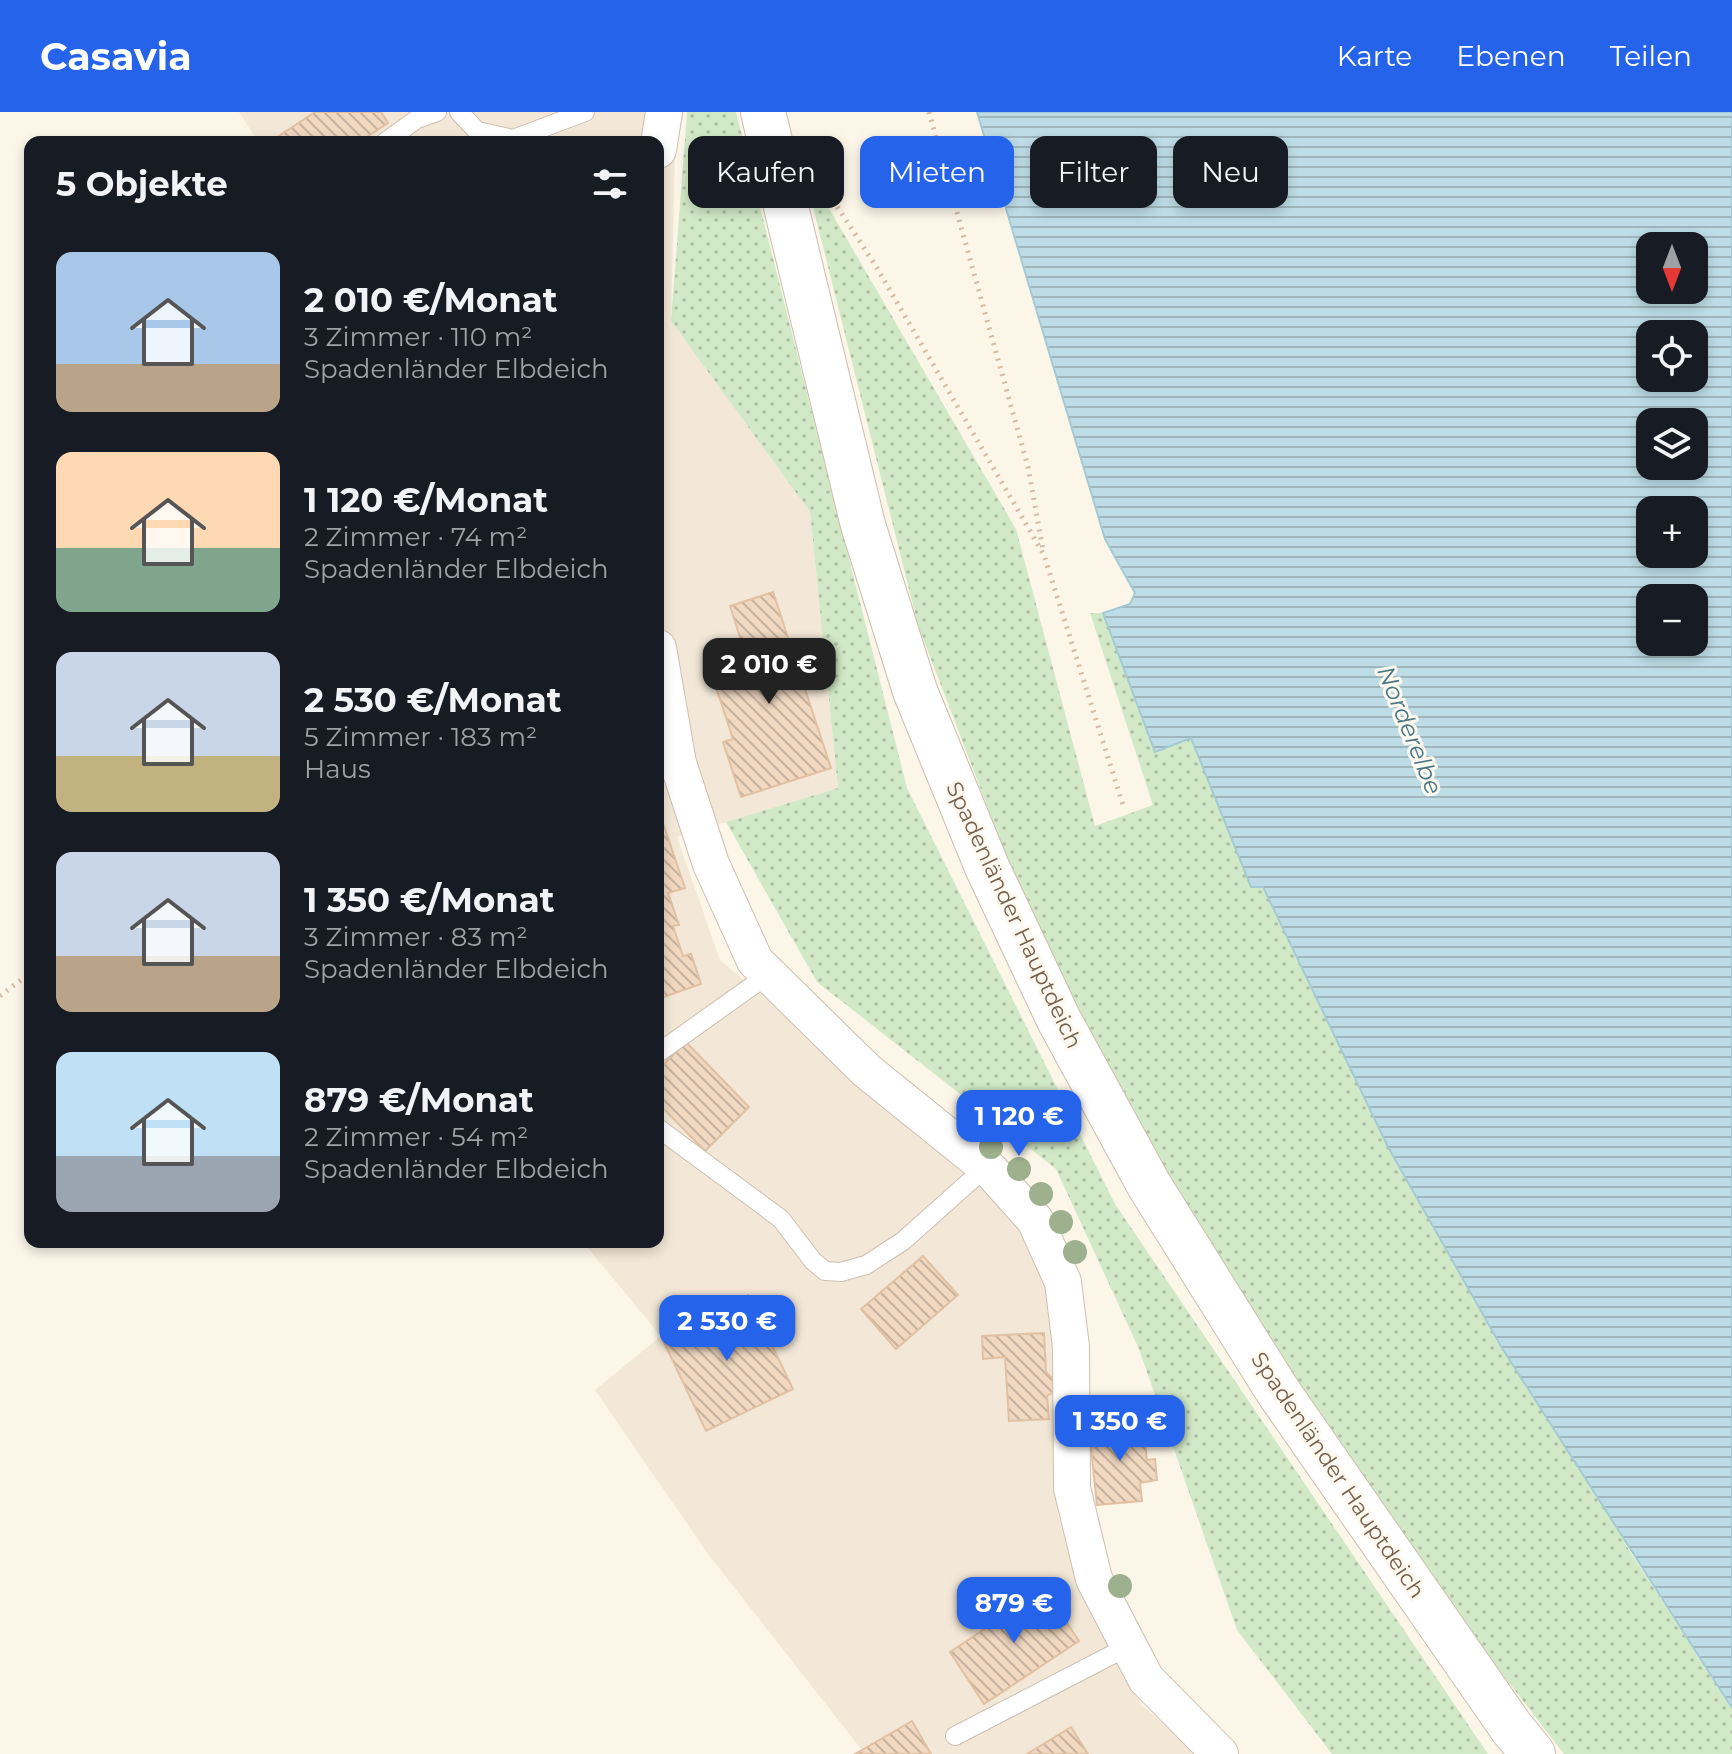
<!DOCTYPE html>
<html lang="de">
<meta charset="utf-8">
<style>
:root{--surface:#171b24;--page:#20242c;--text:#f1f3f6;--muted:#9ea1a6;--accent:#2563eb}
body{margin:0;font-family:Montserrat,sans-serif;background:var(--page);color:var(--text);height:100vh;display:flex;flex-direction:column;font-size:30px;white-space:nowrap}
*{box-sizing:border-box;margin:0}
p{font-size:26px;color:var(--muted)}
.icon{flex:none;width:44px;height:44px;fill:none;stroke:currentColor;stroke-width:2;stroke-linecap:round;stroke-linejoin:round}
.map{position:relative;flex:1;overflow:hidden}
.panel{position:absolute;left:24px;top:24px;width:640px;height:1112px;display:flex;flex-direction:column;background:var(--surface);border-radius:16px;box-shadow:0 4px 12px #0003}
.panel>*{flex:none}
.guide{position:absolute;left:688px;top:24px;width:760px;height:72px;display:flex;gap:16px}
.needle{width:52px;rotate:180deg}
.fabs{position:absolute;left:1636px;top:120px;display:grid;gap:16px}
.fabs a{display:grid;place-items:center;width:72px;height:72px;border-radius:16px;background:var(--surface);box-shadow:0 4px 12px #0003;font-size:40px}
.price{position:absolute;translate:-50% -68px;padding:0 18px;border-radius:16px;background:var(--accent);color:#fff;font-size:26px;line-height:52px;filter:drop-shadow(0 2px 4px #0008)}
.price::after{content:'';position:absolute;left:50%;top:48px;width:24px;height:18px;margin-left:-12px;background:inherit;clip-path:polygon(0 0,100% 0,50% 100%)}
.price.on{background:#222;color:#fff}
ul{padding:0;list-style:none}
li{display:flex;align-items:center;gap:24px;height:200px;padding:0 32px}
li span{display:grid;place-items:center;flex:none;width:224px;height:160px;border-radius:16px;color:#555}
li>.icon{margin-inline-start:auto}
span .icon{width:96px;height:96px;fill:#fffc;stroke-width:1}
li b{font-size:34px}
h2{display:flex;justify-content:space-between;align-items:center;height:96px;padding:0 32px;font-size:34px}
.pill{padding:0 28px;border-radius:16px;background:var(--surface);box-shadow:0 4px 12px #0003;font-size:28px;line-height:72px}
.pill.on{background:var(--accent);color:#fff}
header{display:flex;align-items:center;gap:48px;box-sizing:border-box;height:112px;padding:0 40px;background:var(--accent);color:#fff}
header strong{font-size:38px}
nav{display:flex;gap:44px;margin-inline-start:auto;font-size:28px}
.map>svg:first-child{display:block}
</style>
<header>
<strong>Casavia</strong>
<nav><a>Karte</a><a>Ebenen</a><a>Teilen</a></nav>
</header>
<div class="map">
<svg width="1732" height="1642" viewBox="0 0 1732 1642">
<defs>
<pattern id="grass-dots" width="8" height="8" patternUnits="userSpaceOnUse" patternTransform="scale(2)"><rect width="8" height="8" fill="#d2e9c7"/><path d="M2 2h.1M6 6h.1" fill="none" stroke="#afc0a4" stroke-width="1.8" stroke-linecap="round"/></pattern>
<pattern id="water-rules" width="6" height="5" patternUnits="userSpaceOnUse" patternTransform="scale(2)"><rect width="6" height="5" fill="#bddce5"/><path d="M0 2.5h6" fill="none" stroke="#9eb6bc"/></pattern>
<pattern id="building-back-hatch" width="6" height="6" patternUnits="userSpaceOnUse" patternTransform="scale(2)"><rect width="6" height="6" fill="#f0d8c1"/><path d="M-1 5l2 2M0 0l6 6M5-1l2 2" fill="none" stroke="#c7b29f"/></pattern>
</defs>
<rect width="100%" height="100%" fill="#fbf6e8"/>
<path fill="#f3e8d7" d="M239,0h437l-5,209 139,191 28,276 -161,49 43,123 293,249 40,85 5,221 83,190 59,49h-335l-157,-200 -113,-164 66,-54 -78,-94h75v-1100h-400z"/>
<g fill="url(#grass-dots)">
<path d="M687,0h49l171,676 208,416 373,550h-156l-95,-124 -98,-281 -83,-180 -239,-187 -91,-160 112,-34 -28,-276 -139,-191z"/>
<path d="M813,69l203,348 79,297 58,-21 -63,-192h13l52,138 36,-13 60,149h12l366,663 103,158v46h-168l-143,-185 -235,-360 -90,-158 -81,-172 -97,-254 -111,-442z"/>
</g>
<path fill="url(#water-rules)" stroke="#a4cad6" stroke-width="2" fill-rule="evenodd" d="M977,0h755v1596l-230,-360 -114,-201 -125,-260h-12l-60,-149 -36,14 -52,-139 27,-9 5,-11 -30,-54zM1650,134h44v44h-44zM1650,222h44v44h-44zM1650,310h44v44h-44zM1650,398h44v44h-44zM1650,486h44v44h-44z"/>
<g fill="url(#building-back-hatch)" stroke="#e2c0a2" stroke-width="2">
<path d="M315,0h66l7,11 -29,19h-89z"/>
<path d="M773,480l58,176 -90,29 -18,-55 10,-3 -18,-55 36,-12 -21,-66z"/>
<path d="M663,711l22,65 -17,5 11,32 -6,1 10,30 8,-2 10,30 -43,15v-174z"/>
<path d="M686,930l63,65 -44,44 -47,-48v-33z"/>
<path d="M923,1144l35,39 -62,54 -35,-40z"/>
<path d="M748,1183l45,94 -87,42 -45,-95z"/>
<path d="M1044,1221l2,39 7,7v13l-6,4 2,23 -40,2 -4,-64 -22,2 -1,-23z"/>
<path d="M1117,1306l2,10 24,-2 4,34 8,-1 2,21 -17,3 2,18 -45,4 -7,-66 11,-1 -2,-18z"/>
<path d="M1043,1475l36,54 -95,63 -34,-52 57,-38 -9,-13 13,-8 7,11z"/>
<path d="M912,1609l19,33h-76z"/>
<path d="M1071,1615l17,27h-61z"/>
</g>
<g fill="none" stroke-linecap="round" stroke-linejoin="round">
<defs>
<g id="service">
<path d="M459,0l18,19 36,8 72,-27"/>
<path d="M385,30l32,-23 20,-7"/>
<path d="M658,941l111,-79"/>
<path d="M658,1016l123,91 32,42 12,10 16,1 25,-7 37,-24 83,-74"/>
<path d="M955,1624l174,-90"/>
</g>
<g id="minor">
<path d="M658,38l6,-38"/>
<path d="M658,536l20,115 33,101 44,97 112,110 124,100 44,49 28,62 8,65 1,141 22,91 52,100 74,75"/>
</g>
<path id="tertiary" d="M763,0l100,413 52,166 72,176 72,153 90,165 128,205 234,337 22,27"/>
</defs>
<use href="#service" stroke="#cdbeaf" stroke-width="20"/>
<use href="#minor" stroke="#cdbeaf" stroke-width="38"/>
<use href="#tertiary" stroke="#cdbeaf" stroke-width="46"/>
<g stroke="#d5bba4" stroke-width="5" stroke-dasharray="2 6" stroke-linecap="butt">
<path d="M929,0l99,355 15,83"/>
<path d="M820,68l57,88 167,287 79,250"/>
<path d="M0,884l30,-23"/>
</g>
<use href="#service" stroke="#fff" stroke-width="18"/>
<use href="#minor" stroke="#fff" stroke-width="36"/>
<use href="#tertiary" stroke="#fff" stroke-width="44"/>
</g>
<g fill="#9eb18e">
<circle cx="991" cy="1035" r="12"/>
<circle cx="1019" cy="1057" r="12"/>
<circle cx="1041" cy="1082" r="12"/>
<circle cx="1061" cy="1110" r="12"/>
<circle cx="1075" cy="1140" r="12"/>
<circle cx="1120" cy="1474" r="12"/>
</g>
<g text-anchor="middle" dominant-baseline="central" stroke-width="6" stroke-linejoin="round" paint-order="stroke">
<g font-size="22" fill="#755f4d" stroke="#fef9ef">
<text transform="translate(1014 803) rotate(65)">Spadenländer Hauptdeich</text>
<text transform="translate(1338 1363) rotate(56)">Spadenländer Hauptdeich</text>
</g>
<g font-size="24" font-style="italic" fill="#477787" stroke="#fef9ef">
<text transform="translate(1410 618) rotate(68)">Norderelbe</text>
</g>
</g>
</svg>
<div class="fabs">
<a><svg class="needle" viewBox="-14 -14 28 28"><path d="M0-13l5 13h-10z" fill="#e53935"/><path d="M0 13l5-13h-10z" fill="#9ea1a6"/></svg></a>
<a><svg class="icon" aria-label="locate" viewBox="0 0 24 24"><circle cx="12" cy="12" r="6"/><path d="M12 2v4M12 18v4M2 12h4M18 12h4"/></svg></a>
<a><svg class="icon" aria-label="layers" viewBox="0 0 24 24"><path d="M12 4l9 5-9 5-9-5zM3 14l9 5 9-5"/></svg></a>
<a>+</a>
<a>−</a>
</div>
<b class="price on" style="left:769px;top:594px">2 010 €</b>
<b class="price" style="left:1019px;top:1046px">1 120 €</b>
<b class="price" style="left:727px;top:1251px">2 530 €</b>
<b class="price" style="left:1120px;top:1351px">1 350 €</b>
<b class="price" style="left:1014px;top:1533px">879 €</b>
<div class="guide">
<a class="pill">Kaufen</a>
<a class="pill on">Mieten</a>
<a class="pill">Filter</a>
<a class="pill">Neu</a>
</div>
<section class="panel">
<h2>5 Objekte<svg class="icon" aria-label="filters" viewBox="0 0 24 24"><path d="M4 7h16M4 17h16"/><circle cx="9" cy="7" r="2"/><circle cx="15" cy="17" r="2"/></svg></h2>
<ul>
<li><span style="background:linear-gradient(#a9c7e8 70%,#b9a48a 0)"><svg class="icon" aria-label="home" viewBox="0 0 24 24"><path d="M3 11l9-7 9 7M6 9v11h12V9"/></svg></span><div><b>2 010 €/Monat</b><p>3 Zimmer · 110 m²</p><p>Spadenländer Elbdeich</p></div></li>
<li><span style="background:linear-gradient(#ffd9b3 60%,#7fa58c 0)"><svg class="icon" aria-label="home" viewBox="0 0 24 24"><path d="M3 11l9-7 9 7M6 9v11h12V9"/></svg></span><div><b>1 120 €/Monat</b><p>2 Zimmer · 74 m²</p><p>Spadenländer Elbdeich</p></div></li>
<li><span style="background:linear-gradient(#c9d6e8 65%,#c2b280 0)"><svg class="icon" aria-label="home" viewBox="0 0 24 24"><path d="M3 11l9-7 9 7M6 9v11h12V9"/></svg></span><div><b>2 530 €/Monat</b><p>5 Zimmer · 183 m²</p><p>Haus</p></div></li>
<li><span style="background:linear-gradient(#c9d6e8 65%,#b9a48a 0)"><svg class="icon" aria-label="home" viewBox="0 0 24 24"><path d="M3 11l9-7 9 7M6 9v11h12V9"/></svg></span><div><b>1 350 €/Monat</b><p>3 Zimmer · 83 m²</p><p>Spadenländer Elbdeich</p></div></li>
<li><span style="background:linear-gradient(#bfe0f5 65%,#9aa5b1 0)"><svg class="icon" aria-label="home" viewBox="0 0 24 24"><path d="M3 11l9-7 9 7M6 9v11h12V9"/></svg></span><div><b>879 €/Monat</b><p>2 Zimmer · 54 m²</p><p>Spadenländer Elbdeich</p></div></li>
</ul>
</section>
</div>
